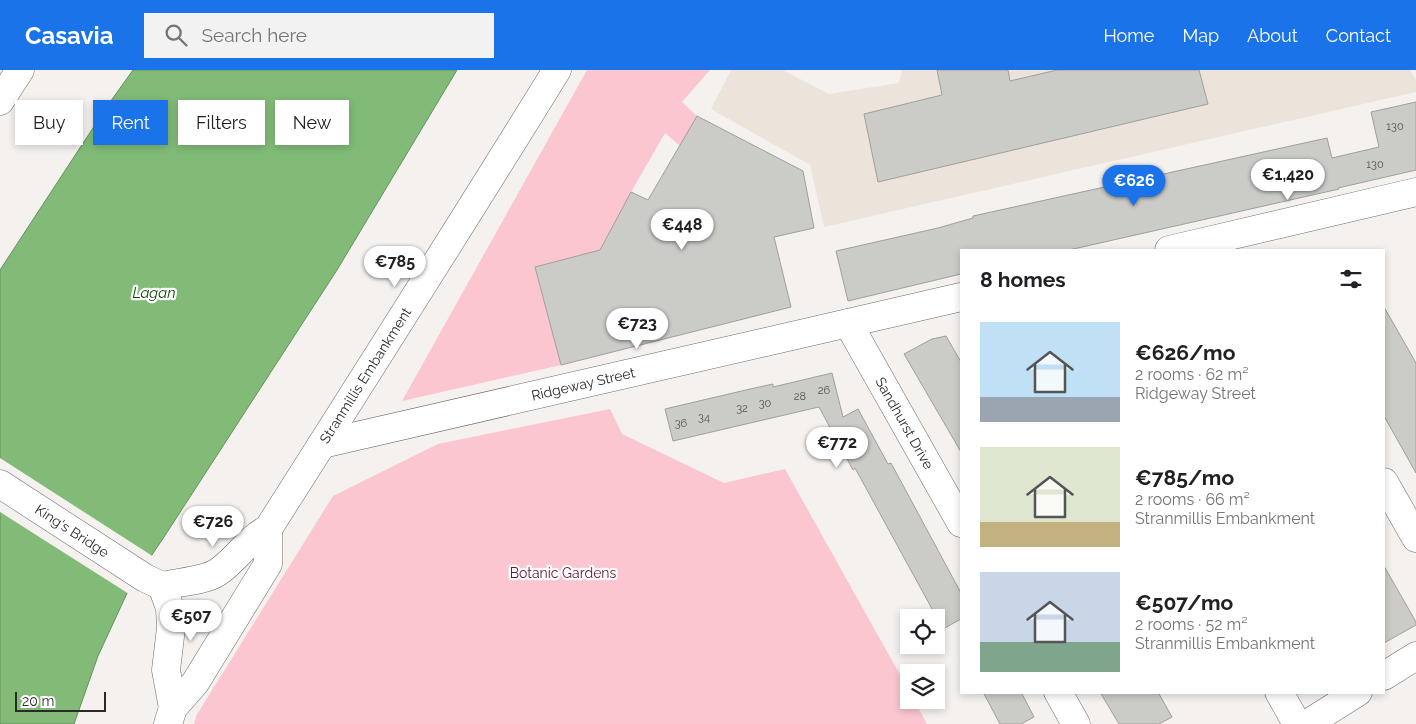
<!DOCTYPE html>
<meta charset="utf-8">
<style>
:root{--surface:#fff;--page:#f2f2f2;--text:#202124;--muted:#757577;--accent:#1a73e8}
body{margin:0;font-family:Raleway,sans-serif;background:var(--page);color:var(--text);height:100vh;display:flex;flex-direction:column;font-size:19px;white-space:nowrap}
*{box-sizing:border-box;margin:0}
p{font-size:16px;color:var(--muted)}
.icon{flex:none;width:28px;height:28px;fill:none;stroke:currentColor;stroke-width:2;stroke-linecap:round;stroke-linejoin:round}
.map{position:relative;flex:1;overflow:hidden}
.details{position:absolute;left:960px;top:179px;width:425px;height:445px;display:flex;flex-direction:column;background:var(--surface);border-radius:0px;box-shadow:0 2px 8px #0003}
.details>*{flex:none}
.top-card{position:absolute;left:15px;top:30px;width:475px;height:45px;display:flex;gap:10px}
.fabs{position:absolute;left:900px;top:539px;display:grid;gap:10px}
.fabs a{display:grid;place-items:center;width:45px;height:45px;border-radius:0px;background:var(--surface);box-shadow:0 2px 8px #0003;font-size:25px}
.scale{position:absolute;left:15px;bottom:12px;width:91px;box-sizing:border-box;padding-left:5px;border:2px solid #2b2a29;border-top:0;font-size:14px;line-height:18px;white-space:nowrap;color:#2b2a29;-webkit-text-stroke:4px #fff;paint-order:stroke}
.price{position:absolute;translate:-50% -42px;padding:0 11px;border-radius:18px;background:#fff;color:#222;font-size:16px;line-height:32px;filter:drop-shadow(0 1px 2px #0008)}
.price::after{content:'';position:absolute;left:50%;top:30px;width:15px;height:11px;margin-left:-8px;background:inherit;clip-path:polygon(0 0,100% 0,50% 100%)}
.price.on{background:var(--accent);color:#fff}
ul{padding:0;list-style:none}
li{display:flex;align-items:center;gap:15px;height:125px;padding:0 20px}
li span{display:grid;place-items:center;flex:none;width:140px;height:100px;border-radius:0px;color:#555}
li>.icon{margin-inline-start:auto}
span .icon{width:60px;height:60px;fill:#fffc;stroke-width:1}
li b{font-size:21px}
h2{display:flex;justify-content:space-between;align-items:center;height:60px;padding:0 20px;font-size:21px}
.tag{padding:0 18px;border-radius:0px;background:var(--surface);box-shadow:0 2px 8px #0003;font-size:18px;line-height:45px}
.tag.on{background:var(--accent);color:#fff}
header{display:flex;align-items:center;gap:30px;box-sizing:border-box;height:70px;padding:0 25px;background:var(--accent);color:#fff}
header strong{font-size:24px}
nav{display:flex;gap:28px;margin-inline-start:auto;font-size:18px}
.search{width:350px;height:45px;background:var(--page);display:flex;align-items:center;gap:12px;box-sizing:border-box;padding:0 18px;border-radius:0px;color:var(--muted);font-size:19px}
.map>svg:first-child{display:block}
</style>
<header>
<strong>Casavia</strong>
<div class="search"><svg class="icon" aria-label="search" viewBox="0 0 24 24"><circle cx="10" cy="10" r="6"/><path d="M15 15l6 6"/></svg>Search here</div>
<nav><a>Home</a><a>Map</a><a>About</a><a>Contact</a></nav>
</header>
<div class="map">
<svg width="1416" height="654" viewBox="0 0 1416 654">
<rect width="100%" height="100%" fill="#f4f1ef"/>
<path fill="#ece4db" d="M731,0h52l46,24 70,-11 3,-13h508l6,10v12l-592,135 -14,-62 -99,-56z"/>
<g fill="#fbc6d0">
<path d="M587,0h123l-28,32 15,14 -17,30 -15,-13 -34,59 -31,58 -65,17 26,98 -159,36z"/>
<path d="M610,339l12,25 102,49 61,-14 124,222v9h5l13,24h-733l2,-8 137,-220 105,-52z"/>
</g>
<path fill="#81bb77" stroke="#679060" d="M133,0h324l-120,200 -173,267 -35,52 -31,67 -24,68h-74v-454l108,-165z"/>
<path fill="#f4f1ef" d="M0,388l154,99 -25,37 -129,-82z"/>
<g fill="#cbcbc8" stroke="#9f9f9c">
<path d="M937,0h71l2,11 47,-11h142l9,34 -330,78 -14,-68 78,-19z"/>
<path d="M1416,32v68l-78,18 1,1 -270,61h-108v24l-113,27 -12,-50 102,-23 35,-10v-2l354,-78 5,20 47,-11 -8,-35z"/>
<path d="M697,46l106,55 11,57 -40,9 17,70 -230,58 -26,-98 65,-17 31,-58 17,8z"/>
<path d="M1384,237l32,56v110l-32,-57z"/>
<path d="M946,266l15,26v90l-57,-98 28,-15z"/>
<path d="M832,303l11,44 15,-8 30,55 3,-1 70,130v26l-18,10 -88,-161 -2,2 -34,-63 -146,34 -8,-32 85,-20 23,-5v3z"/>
<path d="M1384,496l32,56v3l-32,18z"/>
<path d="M983,622h38l13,25 -13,7h-21z"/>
<path d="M1100,622h58l14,25 -13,7h-40z"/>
</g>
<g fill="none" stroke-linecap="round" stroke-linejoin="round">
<defs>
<g id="minor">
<path id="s1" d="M848,253l113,200"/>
<path d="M1384,412l32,56"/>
<path d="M1384,606l32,-20"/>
<path d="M1058,622l18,32"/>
<path d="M1279,622l18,32"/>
<path d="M1307,654l51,-32"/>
</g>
<g id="tertiary">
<path d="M0,31l20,-31"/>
<path d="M1169,180l247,-58"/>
<path id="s2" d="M322,374l639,-147"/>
<path id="s3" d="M0,414l145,94 17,8"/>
<path id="s4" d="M162,516c16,-4 43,-5 56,-14 19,-13 30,-33 50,-43 97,-153 194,-305 289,-459"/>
<path d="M162,516l8,22 1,20 -5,42 7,38"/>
<path d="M168,654l5,-16 22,-25 73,-119v-35"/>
</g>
</defs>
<use href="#minor" stroke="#6c6a68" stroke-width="29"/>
<use href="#tertiary" stroke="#6c6a68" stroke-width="29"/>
<use href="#minor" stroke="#fff" stroke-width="28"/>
<use href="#tertiary" stroke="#fff" stroke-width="28"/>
</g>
<g text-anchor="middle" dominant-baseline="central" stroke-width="4.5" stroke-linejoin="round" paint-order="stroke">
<g font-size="11" fill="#535251">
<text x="1395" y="56">130</text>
<text x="1375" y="94">130</text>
<text x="824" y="320">26</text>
<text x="800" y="326">28</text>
<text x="765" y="333">30</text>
<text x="742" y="338">32</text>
<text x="704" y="347">34</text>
<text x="681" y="353">36</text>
</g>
<g font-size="14" fill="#2b2a29" stroke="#fff">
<text stroke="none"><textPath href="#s4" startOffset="306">Stranmillis Embankment</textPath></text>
<text stroke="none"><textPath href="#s2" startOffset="268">Ridgeway Street</textPath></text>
<text stroke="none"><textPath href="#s1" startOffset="115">Sandhurst Drive</textPath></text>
<text stroke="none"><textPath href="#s3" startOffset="86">King's Bridge</textPath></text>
</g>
<g font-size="14" fill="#661531" stroke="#fff">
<text x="563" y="503">Botanic Gardens</text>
</g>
<g font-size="15" font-style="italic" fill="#0c4902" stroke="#fff">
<text x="154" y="223">Lagan</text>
</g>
</g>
</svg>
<div class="fabs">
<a><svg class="icon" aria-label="locate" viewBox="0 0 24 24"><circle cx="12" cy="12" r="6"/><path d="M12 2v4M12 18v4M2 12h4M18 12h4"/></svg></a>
<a><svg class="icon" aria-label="layers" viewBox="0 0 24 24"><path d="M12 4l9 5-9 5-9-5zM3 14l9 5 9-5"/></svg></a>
</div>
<div class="scale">20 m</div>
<b class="price" style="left:1288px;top:131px">€1,420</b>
<b class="price on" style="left:1134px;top:137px">€626</b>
<b class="price" style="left:682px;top:181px">€448</b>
<b class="price" style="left:395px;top:218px">€785</b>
<b class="price" style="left:637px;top:280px">€723</b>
<b class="price" style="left:837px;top:399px">€772</b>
<b class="price" style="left:213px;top:478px">€726</b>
<b class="price" style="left:191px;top:572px">€507</b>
<div class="top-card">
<a class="tag">Buy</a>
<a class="tag on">Rent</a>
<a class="tag">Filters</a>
<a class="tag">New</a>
</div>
<section class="details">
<h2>8 homes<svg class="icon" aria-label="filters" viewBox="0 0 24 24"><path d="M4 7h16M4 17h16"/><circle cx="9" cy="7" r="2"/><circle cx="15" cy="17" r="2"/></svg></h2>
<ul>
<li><span style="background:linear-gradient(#bfe0f5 75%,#9aa5b1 0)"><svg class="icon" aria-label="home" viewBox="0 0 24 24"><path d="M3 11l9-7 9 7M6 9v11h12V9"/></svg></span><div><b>€626/mo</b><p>2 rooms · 62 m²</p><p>Ridgeway Street</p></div></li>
<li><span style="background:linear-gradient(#dfe7d0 75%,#c2b280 0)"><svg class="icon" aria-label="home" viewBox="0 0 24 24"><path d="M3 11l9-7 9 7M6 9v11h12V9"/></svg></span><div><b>€785/mo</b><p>2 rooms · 66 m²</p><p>Stranmillis Embankment</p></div></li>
<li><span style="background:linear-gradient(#c9d6e8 70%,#7fa58c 0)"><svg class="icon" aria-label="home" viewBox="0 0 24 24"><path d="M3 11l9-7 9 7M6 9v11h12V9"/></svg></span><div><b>€507/mo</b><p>2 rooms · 52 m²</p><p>Stranmillis Embankment</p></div></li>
</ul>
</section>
</div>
